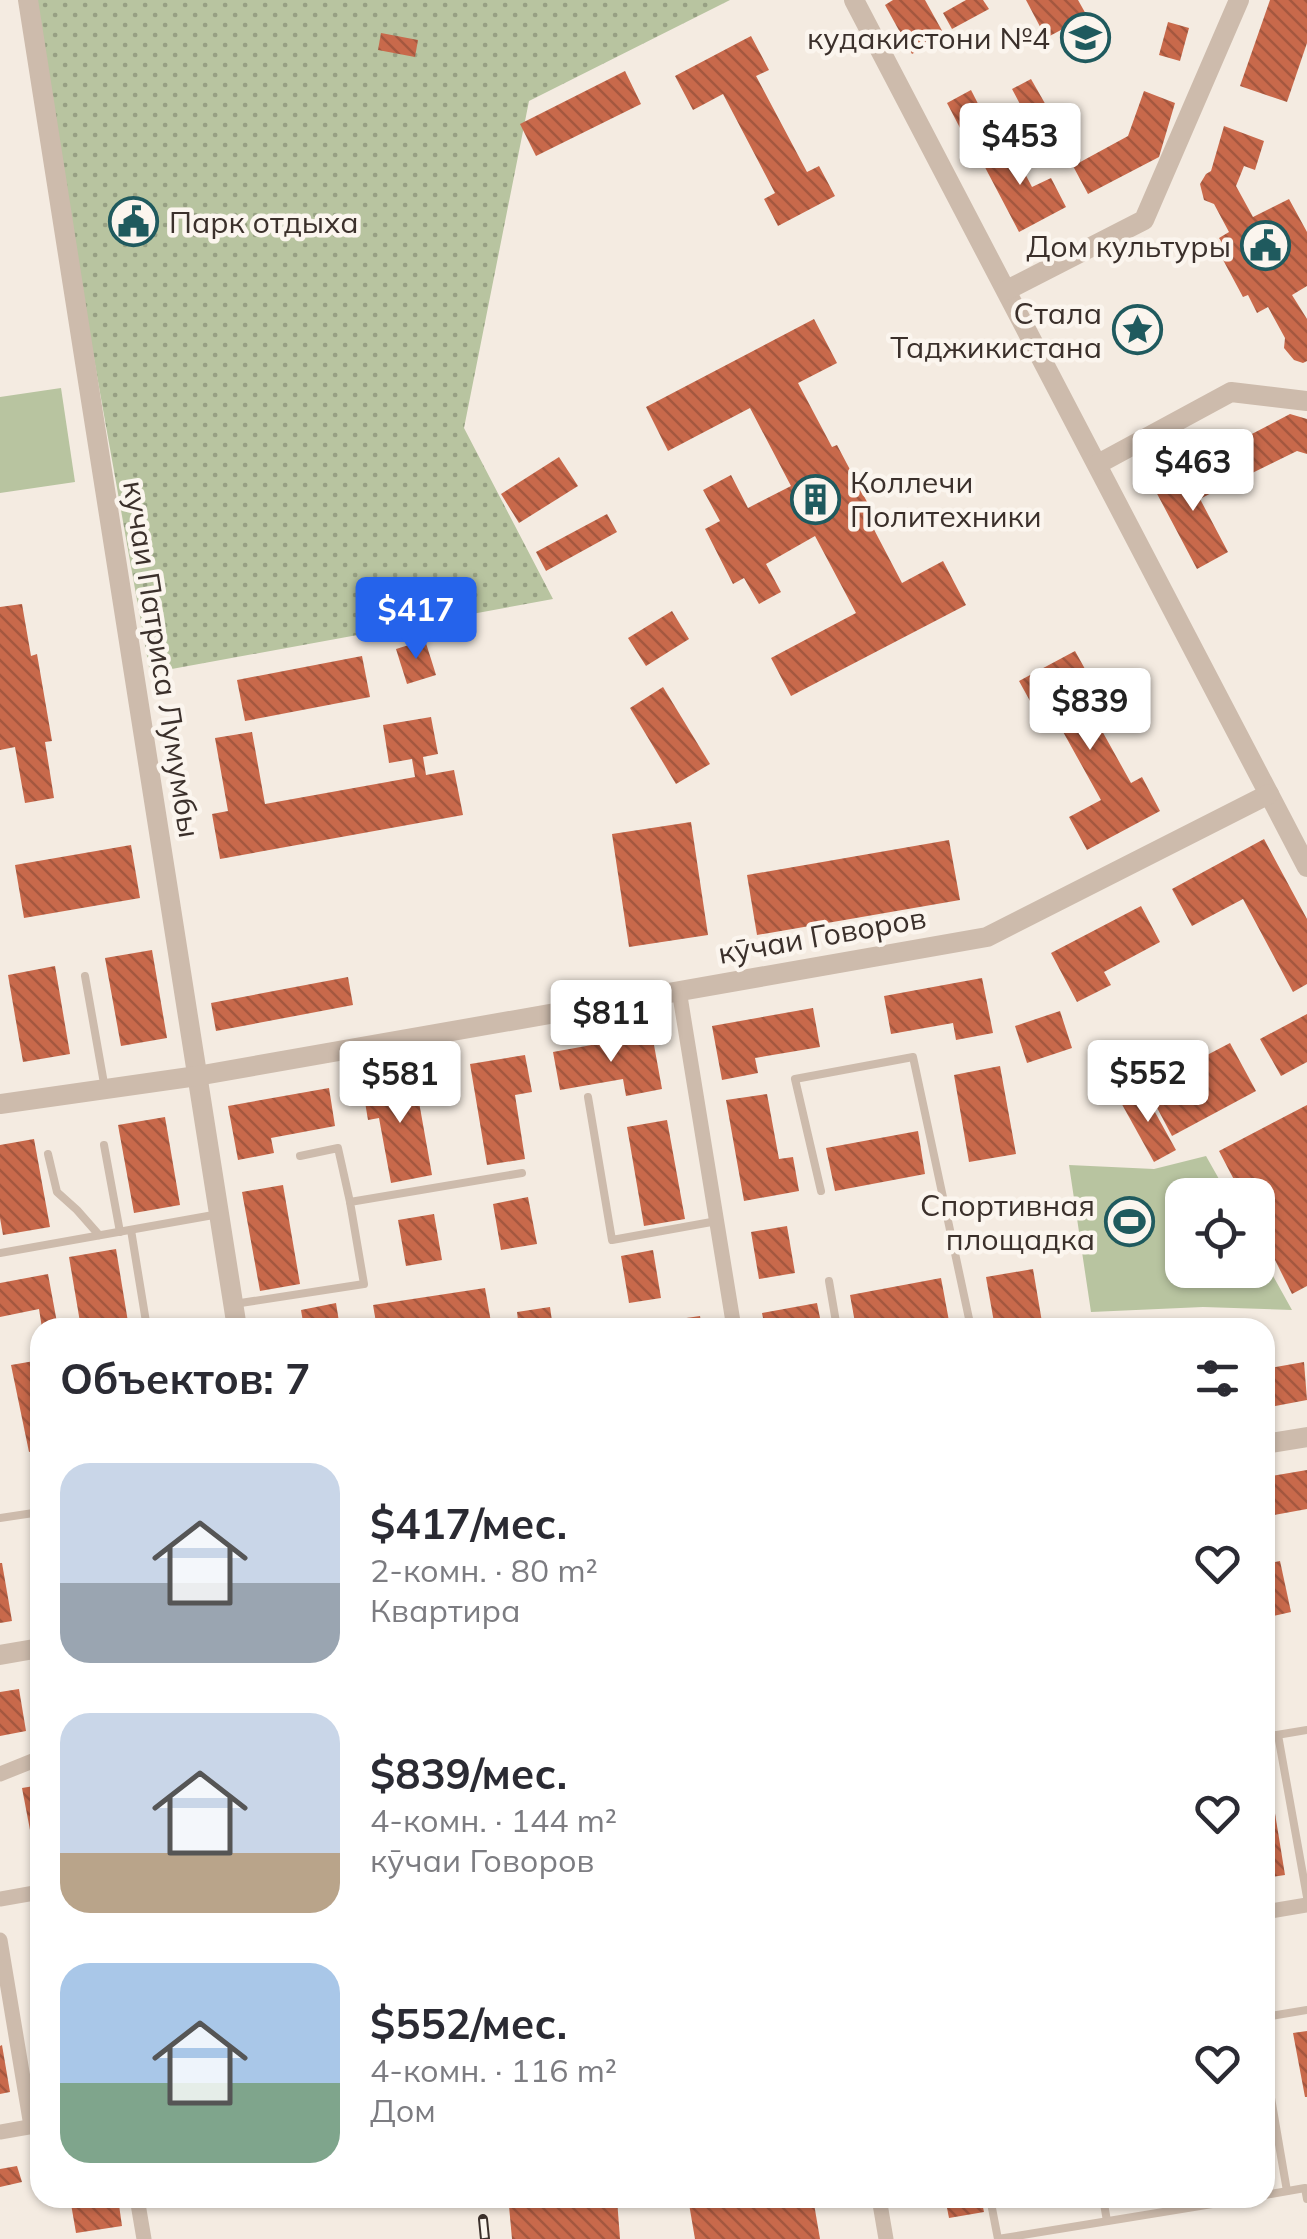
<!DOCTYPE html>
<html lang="ru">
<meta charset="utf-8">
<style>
:root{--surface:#fff;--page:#f2f2f3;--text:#2b2b33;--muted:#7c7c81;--accent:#2563eb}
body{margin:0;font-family:Mulish,sans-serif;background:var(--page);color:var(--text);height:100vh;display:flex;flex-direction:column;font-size:38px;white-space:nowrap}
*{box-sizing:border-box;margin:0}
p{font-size:32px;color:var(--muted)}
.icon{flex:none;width:55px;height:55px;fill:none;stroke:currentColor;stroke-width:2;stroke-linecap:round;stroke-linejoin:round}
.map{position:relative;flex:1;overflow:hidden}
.side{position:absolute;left:30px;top:1318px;width:1245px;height:890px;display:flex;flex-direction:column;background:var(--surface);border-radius:30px;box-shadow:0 2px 8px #0004}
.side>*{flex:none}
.buttons{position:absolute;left:1165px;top:1178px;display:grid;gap:20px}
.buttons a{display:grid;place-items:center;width:110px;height:110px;border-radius:20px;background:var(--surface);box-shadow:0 2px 8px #0004;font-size:50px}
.price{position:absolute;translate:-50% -85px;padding:0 22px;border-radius:10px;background:#fff;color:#222;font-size:32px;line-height:65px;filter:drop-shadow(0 2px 5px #0008)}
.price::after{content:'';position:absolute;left:50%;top:60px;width:30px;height:22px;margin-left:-15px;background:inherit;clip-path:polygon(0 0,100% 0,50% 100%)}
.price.on{background:var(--accent);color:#fff}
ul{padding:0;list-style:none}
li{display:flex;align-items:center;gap:30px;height:250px;padding:0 30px}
li span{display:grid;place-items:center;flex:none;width:280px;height:200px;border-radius:30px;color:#555}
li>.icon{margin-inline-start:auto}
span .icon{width:120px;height:120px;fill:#fffc;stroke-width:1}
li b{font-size:42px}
h2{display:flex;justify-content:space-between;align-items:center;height:120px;padding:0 30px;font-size:42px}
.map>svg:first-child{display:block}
</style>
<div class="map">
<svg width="1307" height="2239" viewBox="0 0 1307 2239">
<defs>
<pattern id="park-dots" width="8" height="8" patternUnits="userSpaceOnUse" patternTransform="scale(2.5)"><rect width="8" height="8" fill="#b8c4a0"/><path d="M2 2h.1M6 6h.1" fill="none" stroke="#97a083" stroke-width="1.8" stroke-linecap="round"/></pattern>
<pattern id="building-back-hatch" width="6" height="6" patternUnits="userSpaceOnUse" patternTransform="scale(2.5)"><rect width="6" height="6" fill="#c8694b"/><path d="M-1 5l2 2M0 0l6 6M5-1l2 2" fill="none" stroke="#a4573f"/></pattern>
</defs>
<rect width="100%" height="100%" fill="#f4ebe1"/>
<path fill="url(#park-dots)" d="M30,0h700l-201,101 -65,327 89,171 -403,74z"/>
<g fill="#b8c4a0">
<path d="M61,388l14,94 -75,11v-96z"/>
<path d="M1206,1156l22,39h-46v75h76v-21l34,61 -89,-3 -112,5 -22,-147 85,4z"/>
</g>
<g fill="url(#building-back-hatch)">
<path d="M893,0h32l20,36 -33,18 -27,-49z"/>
<path d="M966,0h17l6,9 -37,20 -9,-16z"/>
<path d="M1026,0h52l9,16 -41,22z"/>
<path d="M1270,0h37v43l-20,59 -47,-16z"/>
<path d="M1168,22l21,6 -9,33 -21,-6z"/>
<path d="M381,33l37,7 -3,17 -37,-7z"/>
<path d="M751,36l18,34 -13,6 51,96 12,-6 16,30 -57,30 -14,-27 11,-6 -52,-99 -30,16 -18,-34z"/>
<path d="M625,71l16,33 -105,52 -16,-32z"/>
<path d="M1031,79l20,35 -20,11 -19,-36z"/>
<path d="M971,90l24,47 -24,12 -24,-46z"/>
<path d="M1144,91l31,12 -16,54 -71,37 -15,-28 55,-30z"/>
<path d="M1224,126l40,15 -9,29 -11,-4 -8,20 17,31 36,-18 18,33v54l-15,9 15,24v42l-4,2 -9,-3 -10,-12 1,-10 -17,-31 -11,6 -9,-18 -5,2 -21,-39 7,-4 -10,-16 10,-6 -15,-28 -10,-4 -4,-16 6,-10 5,-3z"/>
<path d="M1007,139l25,48 19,-9 15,29 -47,25 -41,-78z"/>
<path d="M814,319l23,44 -39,20 34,64 5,-2 38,72 -6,3 33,63 41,-22 23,44 -175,91 -20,-38 85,-45 -41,-77 -49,28 15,28 -22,12 -15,-26 -11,6 -28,-55 15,-8 -17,-31 28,-15 17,33 43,-22 -41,-78 -82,43 -22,-44z"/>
<path d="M1290,414l17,5v35l-10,-3 -57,28 -17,-30z"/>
<path d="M559,457l19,29 -59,37 -18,-29z"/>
<path d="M1203,462l14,28 -17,9 28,53 -31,17 -43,-81z"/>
<path d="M607,514l10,18 -71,39 -10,-19z"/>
<path d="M22,604l9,52 6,-2 15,87 -7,1 9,56 -29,5 -10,-56 -15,3v-143z"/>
<path d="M672,611l17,28 -43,27 -18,-28z"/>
<path d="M425,640l11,35 -29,9 -11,-35z"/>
<path d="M1075,651l15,27 -13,8 54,97 11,-6 18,34 -73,39 -18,-33 32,-17 -54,-97 -12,7 -16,-29z"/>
<path d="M362,656l8,41 -125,24 -8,-41z"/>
<path d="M663,687l47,77 -34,20 -46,-76z"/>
<path d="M431,717l7,37 -15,3 3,18 28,-5 9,45 -243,44 -8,-45 16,-3 -13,-73 37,-6 13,72 150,-27 -3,-18 -23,4 -6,-38z"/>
<path d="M691,822l17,113 -79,12 -17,-113z"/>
<path d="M1264,839l43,80v65l-14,8 -50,-93 -51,27 -20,-37z"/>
<path d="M949,840l11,60 -203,35 -10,-60z"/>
<path d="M131,845l9,53 -116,20 -9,-53z"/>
<path d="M1141,906l19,36 -56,30 7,13 -34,17 -26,-49z"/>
<path d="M152,950l15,88 -46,8 -16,-88z"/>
<path d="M55,966l15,88 -47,8 -15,-87z"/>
<path d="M348,977l5,28 -137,26 -5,-28z"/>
<path d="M982,978l11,55 -37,7 -3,-17 -62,11 -7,-38z"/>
<path d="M813,1008l7,39 -65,11 3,15 -36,7 -10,-54z"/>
<path d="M1060,1011l12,37 -45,15 -12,-37z"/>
<path d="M1307,1014v48l-26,14 -21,-37z"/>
<path d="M652,1034l10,55 -36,7 -3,-17 -63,11 -7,-38z"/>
<path d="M1230,1043l26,48 -84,45 -26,-49z"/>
<path d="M525,1055l7,37 -17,3 10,64 -38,6 -17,-101z"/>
<path d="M1000,1066l16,88 -47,8 -15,-87z"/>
<path d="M414,1074l18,101 -41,8 -12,-65 -11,2 -6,-36z"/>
<path d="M1141,1087l35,63 -22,12 -35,-63z"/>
<path d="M329,1088l6,38 -64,12 3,15 -36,7 -10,-54z"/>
<path d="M767,1094l12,65 14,-2 6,34 -55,10 -18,-101z"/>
<path d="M1307,1105v181l-15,8 -34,-68v-31h-16l-23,-44z"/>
<path d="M165,1117l15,88 -46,8 -16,-88z"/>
<path d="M667,1120l18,99 -41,7 -17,-99z"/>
<path d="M918,1131l7,43 -90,17 -9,-43z"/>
<path d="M34,1139l16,88 -47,8 -3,-17v-73z"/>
<path d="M283,1185l17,99 -40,7 -18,-99z"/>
<path d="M528,1197l9,47 -36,6 -8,-46z"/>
<path d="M434,1214l8,46 -36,6 -8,-46z"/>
<path d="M787,1226l8,47 -36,6 -8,-47z"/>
<path d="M116,1249l13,79h-48l-12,-71z"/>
<path d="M653,1250l8,48 -32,5 -8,-47z"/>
<path d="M1033,1269l10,59h-48l-9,-51z"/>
<path d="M48,1274l10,54h-16l-3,-19 -39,8v-34z"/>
<path d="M941,1278l8,43 -36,7h-57l-6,-33z"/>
<path d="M485,1288l7,40h-115l-4,-23z"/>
<path d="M336,1303l4,25h-36l-3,-18z"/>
<path d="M817,1303l5,25h-57l-3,-15z"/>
<path d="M550,1307l3,21h-34l-2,-16z"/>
<path d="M700,1316l2,12h-42l-1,-6z"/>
<path d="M40,1360v90l-11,2 -18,-87z"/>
<path d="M1304,1362l3,38 -42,8v-39z"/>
<path d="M1307,1470v39l-39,7 3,16 -6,1v-56z"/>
<path d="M1280,1561l11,51 -26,6v-54z"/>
<path d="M0,1563h2l10,58 -12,2z"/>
<path d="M19,1689l7,42 -26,5v-44z"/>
<path d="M1265,1764h2l18,111 -20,3z"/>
<path d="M40,1785v44l-10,1 -8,-42z"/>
<path d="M1307,2031v66h-2l-12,-64z"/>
<path d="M2,2045l8,47 -10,2v-48z"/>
<path d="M17,2166l5,16 -22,5v-18z"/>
<path d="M70,2198h48l4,28 -46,7z"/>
<path d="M688,2198h125l7,41h-125z"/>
<path d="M945,2198h36l3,14 -35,6z"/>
<path d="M617,2199l3,40h-108l-3,-33z"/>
</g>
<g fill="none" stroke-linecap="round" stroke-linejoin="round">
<g stroke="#cdbbac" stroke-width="8">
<path d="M85,976l20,113"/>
<path d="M588,1097l24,143 105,-19"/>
<path d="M104,1145l16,87"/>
<path d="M48,1154l9,38 20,18 22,25"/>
<path d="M300,1156l38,-8 12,54"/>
<path d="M821,1191l-26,-112 118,-22 58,271"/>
<path d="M131,1230l16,98"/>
<path d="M0,1253l219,-39"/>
<path d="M829,1281l8,47"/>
<path d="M234,1304l130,-20 -14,-82 172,-29"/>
<path d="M0,1518l40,-6"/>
<path d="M1278,1735l29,162"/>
<path d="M1265,1737l42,-7"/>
<path d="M1265,2017l42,-7"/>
<path d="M1265,2063l22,128"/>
<path d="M1265,2195l40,-7 2,11"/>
<path d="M990,2198l8,41"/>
<path d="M1103,2198l4,23"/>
<path d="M998,2239l251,-41"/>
</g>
<g stroke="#cdbbac" stroke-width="15">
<path d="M679,990l55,338"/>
<path d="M0,1774l40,-16"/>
<path d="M0,1899l40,-7"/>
<path d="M1265,1912l42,-7"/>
<path d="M0,1940l31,186"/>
<path d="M0,2132l40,-7"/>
<path d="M137,2198l7,41"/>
<path d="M879,2198l7,41"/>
</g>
<g stroke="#cdbbac" stroke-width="20">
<path d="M28,0l209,1328"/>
<path d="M854,0l453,867"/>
<path d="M1007,290l137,-70 95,-220"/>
<path d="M1098,464l133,-72 76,9"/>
<path d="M0,1104l197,-28 790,-139 282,-143"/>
<path d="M1265,1444l42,-7"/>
<path d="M0,1655l40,-7"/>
</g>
<defs>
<path id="rail" d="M483,2219l2,20"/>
</defs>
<use href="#rail" stroke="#3b302b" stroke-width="10"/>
<use href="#rail" stroke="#fbf5ee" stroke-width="6" stroke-dasharray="19" stroke-linecap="butt"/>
</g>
<defs>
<symbol id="school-ring" viewBox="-11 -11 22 22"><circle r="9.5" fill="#fbf5ee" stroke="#1f5a5e" stroke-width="1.5"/><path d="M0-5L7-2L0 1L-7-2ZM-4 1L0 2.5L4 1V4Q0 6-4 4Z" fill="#1f5a5e"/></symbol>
<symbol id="civic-ring" viewBox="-11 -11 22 22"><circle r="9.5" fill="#fbf5ee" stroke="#1f5a5e" stroke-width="1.5"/><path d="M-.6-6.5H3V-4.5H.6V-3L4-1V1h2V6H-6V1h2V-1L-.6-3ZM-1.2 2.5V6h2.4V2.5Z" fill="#1f5a5e"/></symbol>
<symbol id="sight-ring" viewBox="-11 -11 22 22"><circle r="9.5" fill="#fbf5ee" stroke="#1f5a5e" stroke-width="1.5"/><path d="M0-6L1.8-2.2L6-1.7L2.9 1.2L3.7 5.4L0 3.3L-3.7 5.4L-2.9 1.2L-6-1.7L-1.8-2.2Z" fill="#1f5a5e"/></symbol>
<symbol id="building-ring" viewBox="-11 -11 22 22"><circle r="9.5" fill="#fbf5ee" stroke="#1f5a5e" stroke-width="1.5"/><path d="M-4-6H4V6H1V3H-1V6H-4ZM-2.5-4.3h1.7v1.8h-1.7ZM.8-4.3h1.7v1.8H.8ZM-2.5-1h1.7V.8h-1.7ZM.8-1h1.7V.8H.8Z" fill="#1f5a5e"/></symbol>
<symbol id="stadium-ring" viewBox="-11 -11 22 22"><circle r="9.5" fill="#fbf5ee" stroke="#1f5a5e" stroke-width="1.5"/><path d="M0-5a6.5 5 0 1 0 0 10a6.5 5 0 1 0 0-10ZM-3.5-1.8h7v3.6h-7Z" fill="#1f5a5e"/></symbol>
</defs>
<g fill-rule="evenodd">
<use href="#school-ring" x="1058" y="10" width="55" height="55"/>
<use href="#civic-ring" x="106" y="194" width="55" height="55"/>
<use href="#civic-ring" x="1238" y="218" width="55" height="55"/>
<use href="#sight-ring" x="1110" y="302" width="55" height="55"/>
<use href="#building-ring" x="788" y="472" width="55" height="55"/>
<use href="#stadium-ring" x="1102" y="1194" width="55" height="55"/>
</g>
<g text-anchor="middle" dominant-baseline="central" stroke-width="9" stroke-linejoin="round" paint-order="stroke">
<g font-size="30" fill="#3b302b" stroke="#fbf5ee" text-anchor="end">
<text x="1050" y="38">кудакистони №4</text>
<text x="169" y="222" text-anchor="start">Парк отдыха</text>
<text x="1231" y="246">Дом культуры</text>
<text x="1102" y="313">Стала<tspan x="1102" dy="34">Таджикистана</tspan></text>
<text x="850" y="482" text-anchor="start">Коллечи<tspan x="850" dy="34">Политехники</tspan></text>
<text x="1095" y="1205">Спортивная<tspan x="1095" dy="34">площадка</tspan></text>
</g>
<g font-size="30" fill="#3b302b" stroke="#fbf5ee">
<text transform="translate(162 659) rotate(81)">кучаи Патриса Лумумбы</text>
<text transform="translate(822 935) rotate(-10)">кӯчаи Говоров</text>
</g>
</g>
</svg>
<div class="buttons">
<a><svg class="icon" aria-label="locate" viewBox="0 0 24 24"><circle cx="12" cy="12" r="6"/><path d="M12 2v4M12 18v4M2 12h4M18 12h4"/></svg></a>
</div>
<b class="price" style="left:1020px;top:188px">$453</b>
<b class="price" style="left:1193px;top:514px">$463</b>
<b class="price on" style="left:416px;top:662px">$417</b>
<b class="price" style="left:1090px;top:753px">$839</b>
<b class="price" style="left:611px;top:1065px">$811</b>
<b class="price" style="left:1148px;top:1125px">$552</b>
<b class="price" style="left:400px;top:1126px">$581</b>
<section class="side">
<h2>Объектов: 7<svg class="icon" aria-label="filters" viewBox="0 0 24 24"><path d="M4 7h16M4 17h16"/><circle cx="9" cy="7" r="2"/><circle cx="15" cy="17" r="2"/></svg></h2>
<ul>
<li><span style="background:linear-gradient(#c9d6e8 60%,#9aa5b1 0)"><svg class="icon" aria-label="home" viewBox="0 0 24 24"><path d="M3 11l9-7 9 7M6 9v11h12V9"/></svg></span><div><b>$417/мес.</b><p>2-комн. · 80 m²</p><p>Квартира</p></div><svg class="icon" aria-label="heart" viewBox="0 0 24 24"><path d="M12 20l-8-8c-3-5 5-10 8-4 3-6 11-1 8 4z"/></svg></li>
<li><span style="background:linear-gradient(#c9d6e8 70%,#b9a48a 0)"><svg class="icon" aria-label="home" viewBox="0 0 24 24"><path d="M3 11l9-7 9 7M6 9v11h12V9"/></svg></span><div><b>$839/мес.</b><p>4-комн. · 144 m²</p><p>кӯчаи Говоров</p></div><svg class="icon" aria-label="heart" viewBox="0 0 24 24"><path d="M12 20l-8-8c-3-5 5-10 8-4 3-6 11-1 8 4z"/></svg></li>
<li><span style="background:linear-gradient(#a9c7e8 60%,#7fa58c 0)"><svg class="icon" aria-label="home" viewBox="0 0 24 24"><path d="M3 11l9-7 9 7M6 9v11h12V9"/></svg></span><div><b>$552/мес.</b><p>4-комн. · 116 m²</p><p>Дом</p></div><svg class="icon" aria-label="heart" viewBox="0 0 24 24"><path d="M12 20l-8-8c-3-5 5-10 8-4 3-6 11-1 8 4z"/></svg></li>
</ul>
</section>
</div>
